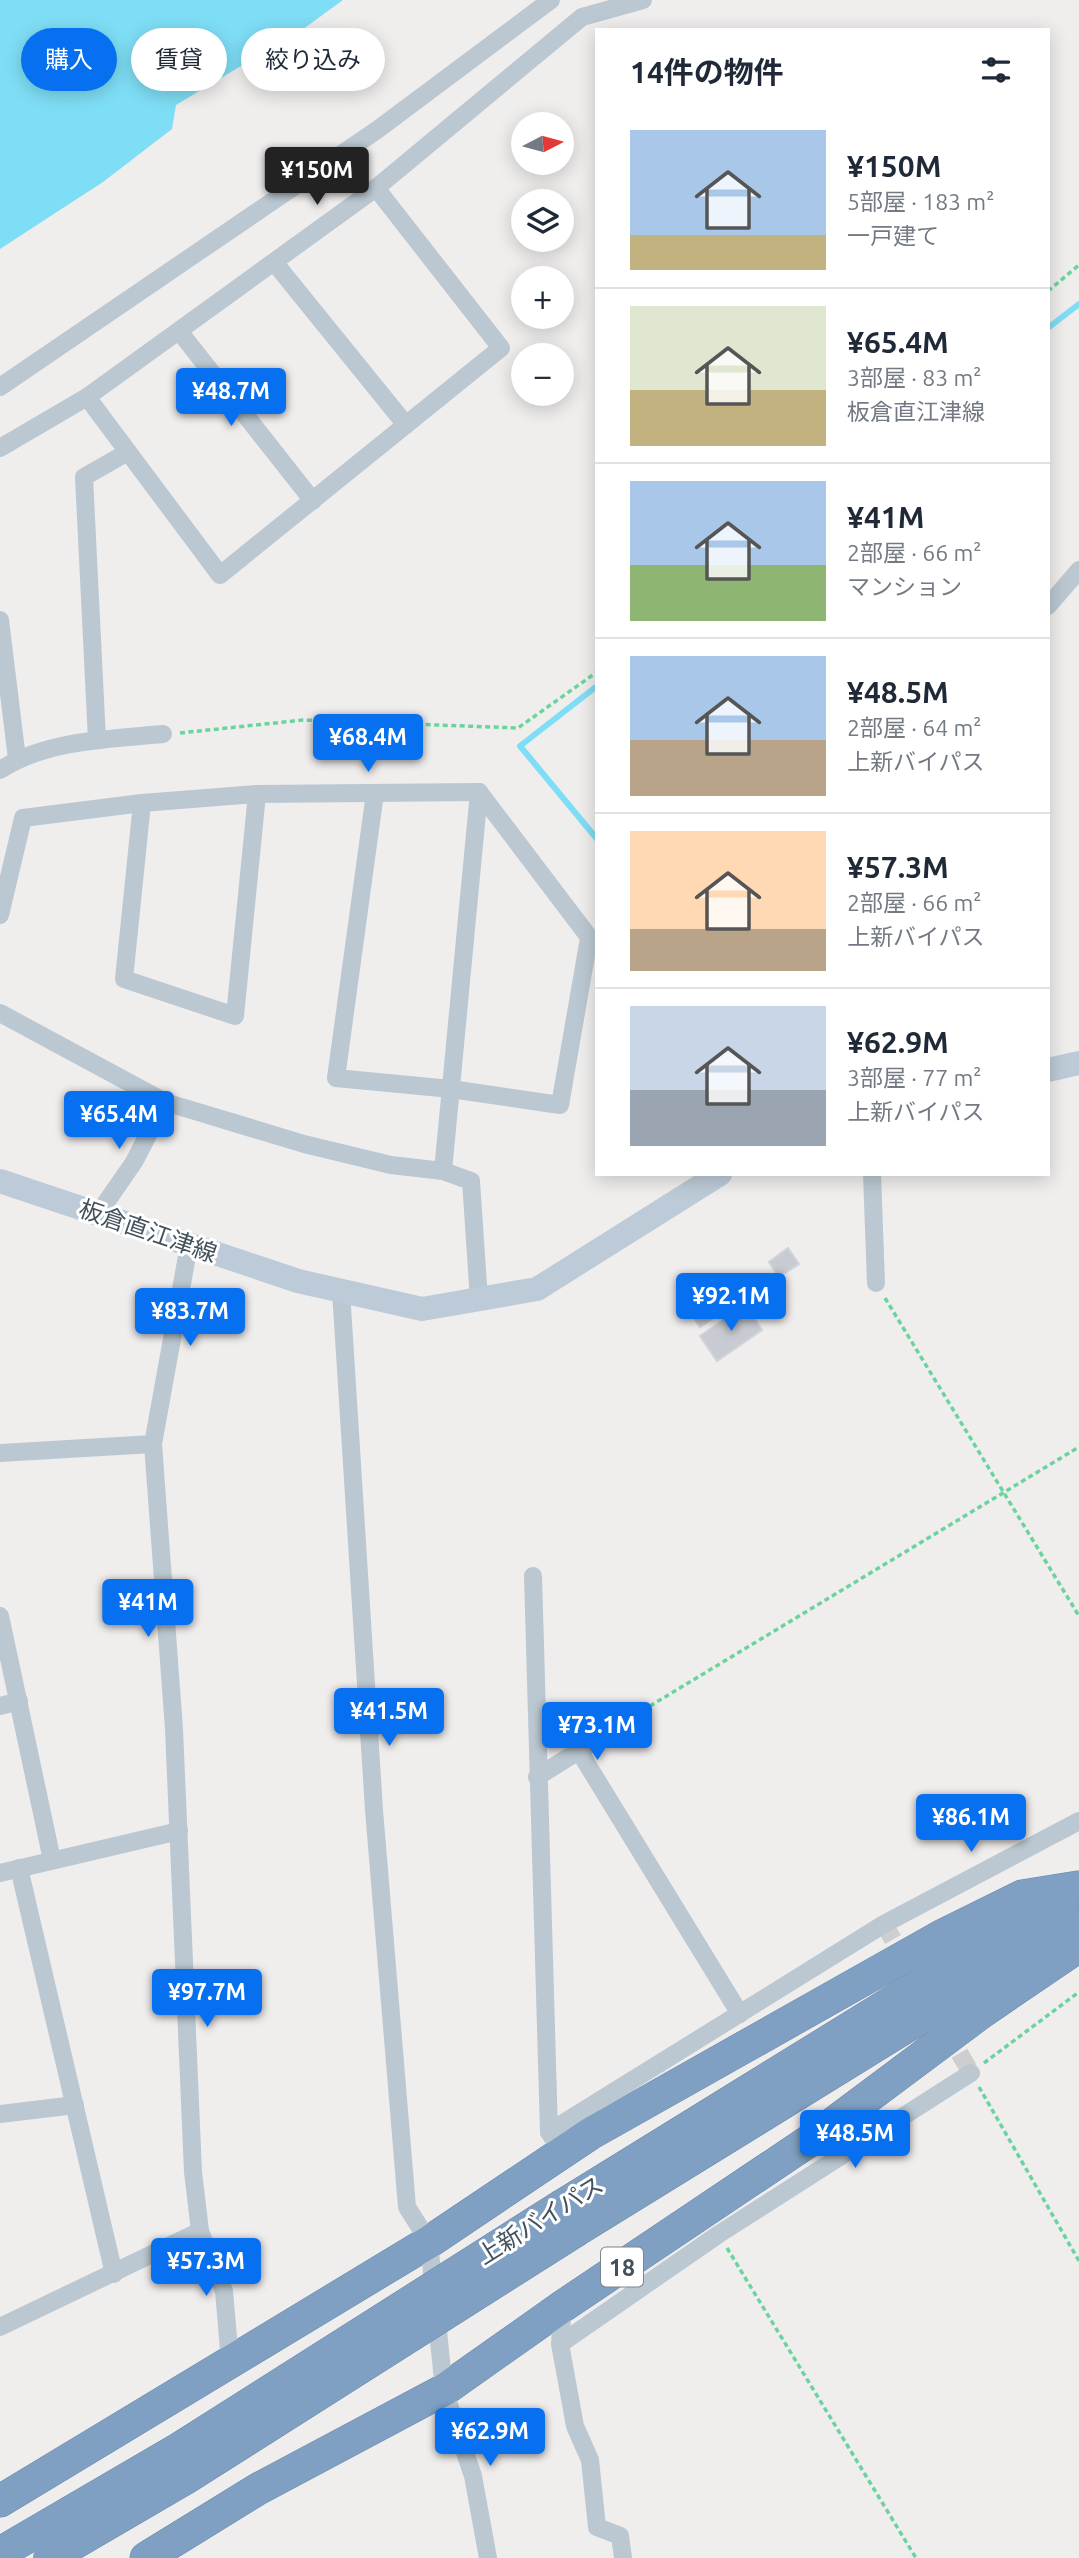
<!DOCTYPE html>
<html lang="ja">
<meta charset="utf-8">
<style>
:root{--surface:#fff;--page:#f2f2f3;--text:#1f2937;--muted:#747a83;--line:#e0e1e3;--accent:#0670f0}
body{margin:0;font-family:Ubuntu,"Noto Sans JP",sans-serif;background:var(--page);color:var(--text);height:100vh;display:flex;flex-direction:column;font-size:26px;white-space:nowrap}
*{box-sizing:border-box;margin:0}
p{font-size:23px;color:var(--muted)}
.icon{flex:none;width:38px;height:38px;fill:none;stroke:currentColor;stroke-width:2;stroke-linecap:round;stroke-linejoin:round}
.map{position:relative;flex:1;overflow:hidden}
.panel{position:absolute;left:595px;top:28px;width:455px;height:1148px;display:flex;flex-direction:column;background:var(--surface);border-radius:0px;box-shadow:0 4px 18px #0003}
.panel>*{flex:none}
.banner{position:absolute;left:21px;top:28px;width:469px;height:63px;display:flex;gap:14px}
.needle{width:46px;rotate:84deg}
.buttons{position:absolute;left:511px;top:112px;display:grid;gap:14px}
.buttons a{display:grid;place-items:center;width:63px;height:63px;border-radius:50%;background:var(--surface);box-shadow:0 4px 18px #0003;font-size:35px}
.price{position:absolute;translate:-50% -60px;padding:0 16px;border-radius:7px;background:var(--accent);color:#fff;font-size:23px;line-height:46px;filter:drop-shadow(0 2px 4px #0008)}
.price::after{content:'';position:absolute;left:50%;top:42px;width:21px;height:16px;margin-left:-10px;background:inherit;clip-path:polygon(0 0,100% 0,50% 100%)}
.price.active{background:#222;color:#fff}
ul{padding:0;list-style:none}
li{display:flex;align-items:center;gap:21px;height:175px;padding:0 35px}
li+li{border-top:2px solid var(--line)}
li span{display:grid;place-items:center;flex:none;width:196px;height:140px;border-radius:0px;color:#555}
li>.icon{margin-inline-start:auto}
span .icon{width:84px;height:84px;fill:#fffc;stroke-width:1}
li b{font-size:30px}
h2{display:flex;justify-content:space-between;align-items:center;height:84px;padding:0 35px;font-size:30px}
.pill{padding:0 24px;border-radius:32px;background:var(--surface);box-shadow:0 4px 18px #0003;font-size:24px;line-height:63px}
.pill.active{background:var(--accent);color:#fff}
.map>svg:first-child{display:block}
</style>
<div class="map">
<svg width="1079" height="2558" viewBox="0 0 1079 2558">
<rect width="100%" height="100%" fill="#f0eded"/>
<path fill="#7edef5" d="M0,0h343l-37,27 -130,78 -4,24 -69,53 -103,67z"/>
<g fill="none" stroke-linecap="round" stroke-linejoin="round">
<g stroke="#7edef5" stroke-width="6">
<path d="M1048,328l31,-24"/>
<path d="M597,686l-77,60 77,93"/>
</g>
</g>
<g fill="#c8ccd2" stroke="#d0d3d9" stroke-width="2">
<path d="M788,1248l11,16 -20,13 -10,-15z"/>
<path d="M731,1284l10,15 -41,28 -10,-15z"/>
<path d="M745,1305l17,25 -45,31 -17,-25z"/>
</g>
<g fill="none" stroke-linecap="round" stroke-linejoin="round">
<g stroke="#cdced0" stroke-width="18" stroke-dasharray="18 9" stroke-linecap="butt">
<path d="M884,1924l23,40"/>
<path d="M946,2030l25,43"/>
</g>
<defs>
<g id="highway">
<path d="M563,2205l499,-308"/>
<path d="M577,2230l502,-310"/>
<path d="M0,2501l429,-259 161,-108 351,-198 81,-40 56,-9"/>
<path d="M146,2558l112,-69 186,-99 119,-84 249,-167 170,-127 97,-66"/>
</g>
</defs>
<use href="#highway" stroke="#6a8bad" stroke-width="33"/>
<g stroke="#6ad49e" stroke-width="3.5" stroke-dasharray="5 3.5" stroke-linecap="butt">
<path d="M1048,291l31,-26"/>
<path d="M180,733l123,-13 215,8 79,-56"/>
<path d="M885,1298l194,318"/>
<path d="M650,1706l429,-259"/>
<path d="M984,2063l95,-71"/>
<path d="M979,2087l100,174"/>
<path d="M727,2248l189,310"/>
</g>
<g stroke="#bbc8d1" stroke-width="18">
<path d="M274,262l132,163"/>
<path d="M179,331l134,170"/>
<path d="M0,387l377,-257 174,-130"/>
<path d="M87,397l133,178 281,-227 -125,-160"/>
<path d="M0,448l87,-51 289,-209 206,-171 61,-17"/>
<path d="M1048,606l31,-36"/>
<path d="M0,620l17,139"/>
<path d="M97,740l-13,-263 44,-25"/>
<path d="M0,770c46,-30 110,-31 163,-36"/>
<path d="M479,792l116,153"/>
<path d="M375,793l-39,285 115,11 109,16 29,-167"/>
<path d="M142,803l-18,176 111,37 22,-222"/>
<path d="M0,915l23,-97 119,-15 115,-9 222,-2"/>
<path d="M0,1013l165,89 139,42 87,21 52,6 28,10 8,119"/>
<path d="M443,1171l36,-379"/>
<path d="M872,1174l4,109"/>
<path d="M98,1214l36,-52 31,-60"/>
<path d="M189,1245l-36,199 21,285 19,443 7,59 24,60 6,70"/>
<path d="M341,1291l33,519 33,397 22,35 15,148 29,86 15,82"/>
<path d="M0,1453l153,-9"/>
<path d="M533,1576l16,556 5,8"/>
<path d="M0,1616l52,244"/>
<path d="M0,1706l19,-5"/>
<path d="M579,1751l161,263"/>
<path d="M537,1777l99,-62"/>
<path d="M19,1868l95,406"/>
<path d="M0,1873l179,-42"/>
<path d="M0,2114l75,-9"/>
<path d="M549,2132l335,-208 195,-103"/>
<path d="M563,2306l-3,38 15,82 15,34 7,67 23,9 3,22"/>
<path d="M0,2327l200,-96"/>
<path d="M560,2344l159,-110 252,-161"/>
</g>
<g stroke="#bdcbd8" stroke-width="24">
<path d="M1048,1070l31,-7"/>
<path d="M0,1181l298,100 124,28 115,-20 183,-115"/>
</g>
<use href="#highway" stroke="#7fa0c2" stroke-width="32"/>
<defs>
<g id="highway-bridge">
<path d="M0,2553l180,-105 383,-243"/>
<path d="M49,2558l137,-80 391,-248"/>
</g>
</defs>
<use href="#highway-bridge" stroke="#6a8bad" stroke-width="33" stroke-linecap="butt"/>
<use href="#highway-bridge" stroke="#7fa0c2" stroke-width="32"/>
</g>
<g text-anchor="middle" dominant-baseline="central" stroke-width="6" stroke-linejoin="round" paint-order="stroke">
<rect fill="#fff" stroke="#7b858d" stroke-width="2" x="601" y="2247.5" width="42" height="39" rx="5"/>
<g font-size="23" font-weight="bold" fill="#43515c">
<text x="622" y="2267">18</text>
</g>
<g font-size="24" fill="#43515c" stroke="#fff">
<text transform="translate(148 1231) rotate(19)">板倉直江津線</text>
<text transform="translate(540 2220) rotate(-32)">上新バイパス</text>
</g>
</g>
</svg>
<div class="buttons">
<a><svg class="needle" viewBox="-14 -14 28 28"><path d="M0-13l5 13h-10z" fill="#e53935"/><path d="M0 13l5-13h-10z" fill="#747a83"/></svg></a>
<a><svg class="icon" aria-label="layers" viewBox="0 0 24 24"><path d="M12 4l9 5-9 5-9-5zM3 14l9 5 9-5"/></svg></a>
<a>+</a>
<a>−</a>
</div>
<b class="price active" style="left:317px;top:207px">¥150M</b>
<b class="price" style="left:231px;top:428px">¥48.7M</b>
<b class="price" style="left:368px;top:774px">¥68.4M</b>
<b class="price" style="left:119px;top:1151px">¥65.4M</b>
<b class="price" style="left:731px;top:1333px">¥92.1M</b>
<b class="price" style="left:190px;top:1348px">¥83.7M</b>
<b class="price" style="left:148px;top:1639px">¥41M</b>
<b class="price" style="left:389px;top:1748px">¥41.5M</b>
<b class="price" style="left:597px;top:1762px">¥73.1M</b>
<b class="price" style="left:971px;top:1854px">¥86.1M</b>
<b class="price" style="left:207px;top:2029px">¥97.7M</b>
<b class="price" style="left:855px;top:2170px">¥48.5M</b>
<b class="price" style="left:206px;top:2298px">¥57.3M</b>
<b class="price" style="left:490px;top:2468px">¥62.9M</b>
<div class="banner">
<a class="pill active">購入</a>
<a class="pill">賃貸</a>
<a class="pill">絞り込み</a>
</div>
<section class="panel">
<h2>14件の物件<svg class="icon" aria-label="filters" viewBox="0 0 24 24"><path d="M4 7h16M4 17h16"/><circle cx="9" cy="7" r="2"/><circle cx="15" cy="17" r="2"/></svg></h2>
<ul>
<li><span style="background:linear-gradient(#a9c7e8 75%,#c2b280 0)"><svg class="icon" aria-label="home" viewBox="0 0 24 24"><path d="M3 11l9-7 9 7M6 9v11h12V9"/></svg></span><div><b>¥150M</b><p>5部屋 · 183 m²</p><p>一戸建て</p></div></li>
<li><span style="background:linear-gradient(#dfe7d0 60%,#c2b280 0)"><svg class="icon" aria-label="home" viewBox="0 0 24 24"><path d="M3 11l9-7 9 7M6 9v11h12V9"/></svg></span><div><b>¥65.4M</b><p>3部屋 · 83 m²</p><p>板倉直江津線</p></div></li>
<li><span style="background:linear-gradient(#a9c7e8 60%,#8fb573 0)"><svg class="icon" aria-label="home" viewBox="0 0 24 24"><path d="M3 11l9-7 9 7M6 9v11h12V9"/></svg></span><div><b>¥41M</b><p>2部屋 · 66 m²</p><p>マンション</p></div></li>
<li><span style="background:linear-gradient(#a9c7e8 60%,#b9a48a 0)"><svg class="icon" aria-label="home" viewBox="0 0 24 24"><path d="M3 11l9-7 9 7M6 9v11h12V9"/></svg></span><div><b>¥48.5M</b><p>2部屋 · 64 m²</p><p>上新バイパス</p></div></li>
<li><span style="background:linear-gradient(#ffd9b3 70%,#b9a48a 0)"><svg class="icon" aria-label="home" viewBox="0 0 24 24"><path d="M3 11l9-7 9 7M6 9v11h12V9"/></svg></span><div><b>¥57.3M</b><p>2部屋 · 66 m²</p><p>上新バイパス</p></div></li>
<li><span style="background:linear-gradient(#c9d6e8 60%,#9aa5b1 0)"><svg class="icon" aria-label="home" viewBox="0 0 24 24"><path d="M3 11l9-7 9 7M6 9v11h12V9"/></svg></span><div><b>¥62.9M</b><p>3部屋 · 77 m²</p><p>上新バイパス</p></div></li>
</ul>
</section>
</div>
